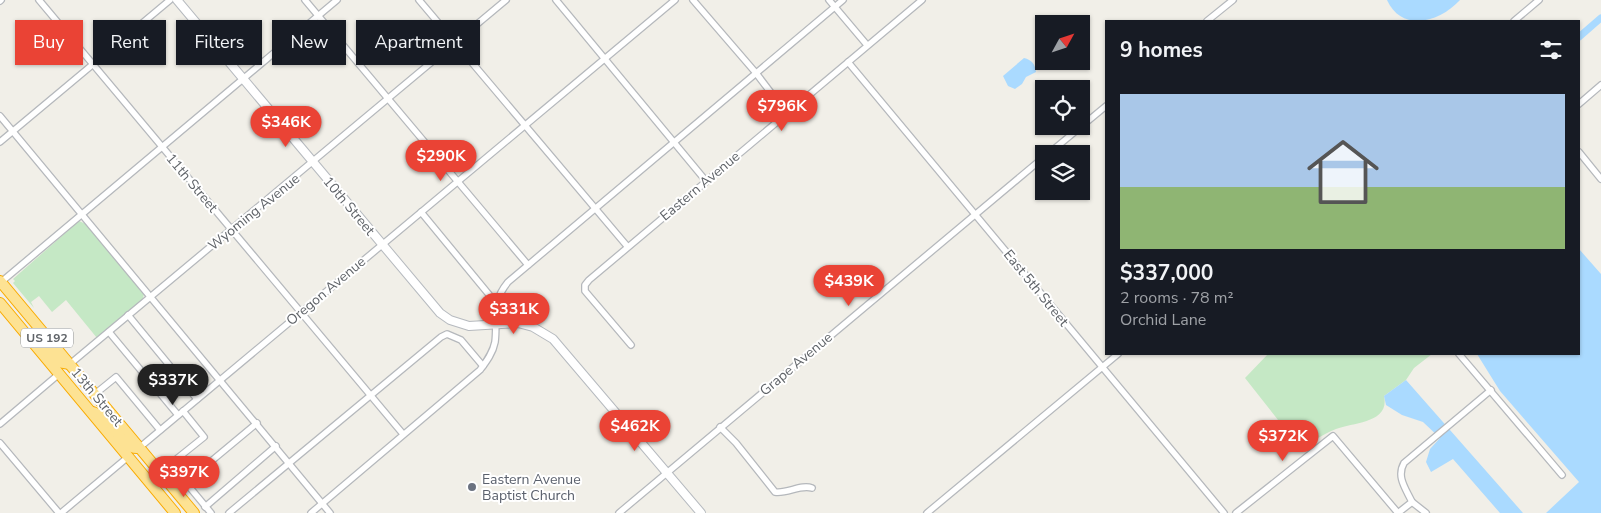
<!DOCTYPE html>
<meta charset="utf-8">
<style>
:root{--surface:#171b24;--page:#20242c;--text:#f1f3f6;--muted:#9ea1a6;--line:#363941;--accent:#ea4335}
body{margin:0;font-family:"Nunito Sans",sans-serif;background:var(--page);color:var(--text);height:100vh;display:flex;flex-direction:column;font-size:19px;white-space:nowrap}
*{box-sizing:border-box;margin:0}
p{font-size:16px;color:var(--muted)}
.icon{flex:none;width:28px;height:28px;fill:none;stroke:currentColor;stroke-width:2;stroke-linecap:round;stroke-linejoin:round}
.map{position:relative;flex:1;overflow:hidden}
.sheet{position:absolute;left:1105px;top:20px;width:475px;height:335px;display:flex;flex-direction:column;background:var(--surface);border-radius:0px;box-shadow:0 1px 4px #0004}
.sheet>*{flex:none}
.banner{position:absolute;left:15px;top:20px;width:475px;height:45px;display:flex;gap:10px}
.needle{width:32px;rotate:50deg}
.fabs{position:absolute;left:1035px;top:15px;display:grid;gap:10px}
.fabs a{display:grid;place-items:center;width:55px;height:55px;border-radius:0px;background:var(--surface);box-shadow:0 1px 4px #0004;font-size:25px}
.price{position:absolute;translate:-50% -42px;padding:0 11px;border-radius:18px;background:var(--accent);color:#fff;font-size:16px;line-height:32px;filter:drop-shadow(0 1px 2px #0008)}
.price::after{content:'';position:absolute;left:50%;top:30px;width:15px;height:11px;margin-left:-8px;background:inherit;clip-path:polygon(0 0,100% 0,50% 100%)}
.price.on{background:#222;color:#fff}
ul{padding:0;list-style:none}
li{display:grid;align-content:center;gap:10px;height:265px;padding:0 15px}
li+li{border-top:1px solid var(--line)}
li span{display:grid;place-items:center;height:155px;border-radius:0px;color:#555}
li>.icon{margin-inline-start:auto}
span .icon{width:90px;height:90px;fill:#fffc;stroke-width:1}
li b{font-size:21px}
h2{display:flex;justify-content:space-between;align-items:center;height:60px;padding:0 15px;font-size:21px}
.chip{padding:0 18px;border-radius:0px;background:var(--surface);box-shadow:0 1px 4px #0004;font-size:18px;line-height:45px}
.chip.on{background:var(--accent);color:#fff}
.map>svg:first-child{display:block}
</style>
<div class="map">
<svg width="1601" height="513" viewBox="0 0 1601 513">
<rect width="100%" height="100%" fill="#f1efe8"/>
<g fill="#c5e8c5">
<path d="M79,221l7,3 58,70 -1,4 -3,4 -43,36 -31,-38 -14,12 -13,-16 -8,6 3,6 -21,-25 2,-2 -2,-2z"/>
<path d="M1268,354h164l-18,14 -8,12 -22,16c6,27 -30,26 -48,33 -13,5 -24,13 -36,19l-55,-70z"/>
</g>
<g fill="#aadaff">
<path d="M1387,0h73c-20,22 -58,33 -73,0z"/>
<path d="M1024,58c8,2 11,6 12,14l-10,5 -4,7 -7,5 -7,-3 -5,-10z"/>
<path d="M1579,249l22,25v239h-55l33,-31 -79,-91 -23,-37h102z"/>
<path d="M1406,380l117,133h-23l-47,-54 -22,13 -5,-10 4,-13 10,-11 -17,-16 -21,-7 -16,-10 -2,-9z"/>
</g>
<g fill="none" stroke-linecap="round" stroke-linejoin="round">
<path stroke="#aadaff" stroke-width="7" d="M1579,37l22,-19"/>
<defs>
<g id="street">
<path d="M39,0l364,434"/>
<path d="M305,0l223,265"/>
<path d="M419,0l208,246"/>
<path d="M556,0l150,181"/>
<path d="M693,0l63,73 31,41"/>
<path d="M829,0l38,45"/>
<path d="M0,1l1,-1"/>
<path d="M1207,21l26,-21"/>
<path d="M1514,21l25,-21"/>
<path d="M848,62l376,451"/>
<path d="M1579,104l22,-19"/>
<path d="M0,116l330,397"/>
<path d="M0,142l170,-142"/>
<path d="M1579,152l22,27"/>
<path d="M1048,154l58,-48"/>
<path d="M421,212l70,85 7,1"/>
<path d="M0,283l337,-283"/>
<path d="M128,315l69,84"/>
<path d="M109,332l69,83"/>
<path d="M631,345l-46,-54v-6l4,-5 333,-280"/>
<path d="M1459,354l103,121"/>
<path d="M70,364l436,-364"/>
<path d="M95,394l21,-17 44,53"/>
<path d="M183,411l21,26 -30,24 -2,5 39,47"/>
<path d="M0,424l59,-50"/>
<path d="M720,427l16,16 39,49c12,2 26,-8 37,-4"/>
<path d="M0,443l59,70"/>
<path d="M139,448l536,-448"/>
<path d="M185,483l72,-60"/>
<path d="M1412,502l14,11"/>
<path d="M205,507l71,-61"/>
<path d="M61,513l67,-56"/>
<path d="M229,513l212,-176 6,-3 14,6 22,26"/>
<path d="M311,513l169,-143c6,-8 13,-17 15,-28 3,-24 -5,-38 13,-60l335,-282"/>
<path d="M619,513l425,-356"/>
<path d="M927,513l191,-159"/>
<path d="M1236,513l97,-77 65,77"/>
<path d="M1398,513l14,-11c-6,-13 -16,-25 -8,-39l87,-73"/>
</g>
<path id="secondary" d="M177,0l263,313 10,7 19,6 49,-3 15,4 20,12 148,174"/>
<g id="highway">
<path d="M0,281l194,232"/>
<path d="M0,303l175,210"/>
<path d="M38,338l20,24 12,2"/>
<path d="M93,412c4,2 8,3 11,5 12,9 18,33 35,31"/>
</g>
</defs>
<use href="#street" stroke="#b5b8bc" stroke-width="8"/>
<use href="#secondary" stroke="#b6babf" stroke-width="10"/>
<use href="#highway" stroke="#f9ab00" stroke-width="12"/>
<use href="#street" stroke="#fff" stroke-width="5.5"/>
<use href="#secondary" stroke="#fff" stroke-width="8"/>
<use href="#highway" stroke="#fde293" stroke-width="10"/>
</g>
<circle fill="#6b7280" stroke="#fff" stroke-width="2" cx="472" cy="487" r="5"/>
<g text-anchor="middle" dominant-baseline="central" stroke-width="4" stroke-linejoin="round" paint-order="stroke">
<rect fill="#fff" stroke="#8f9295" stroke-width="1" x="21" y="328.5" width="52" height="19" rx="4"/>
<g font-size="12" font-weight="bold" fill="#5f6368">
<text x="47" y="338">US 192</text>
</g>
<g font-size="14" fill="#5f6368" stroke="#fff">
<text transform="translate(192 183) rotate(50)">11th Street</text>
<text transform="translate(700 186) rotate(-40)">Eastern Avenue</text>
<text transform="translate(349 206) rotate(50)">10th Street</text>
<text transform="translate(254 212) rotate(-39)">Wyoming Avenue</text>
<text transform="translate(1036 288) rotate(51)">East 5th Street</text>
<text transform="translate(326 291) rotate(-40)">Oregon Avenue</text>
<text transform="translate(796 364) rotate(-40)">Grape Avenue</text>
<text transform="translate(97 397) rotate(50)">13th Street</text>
</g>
<g font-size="14" fill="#5b616d" stroke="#fff" text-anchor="start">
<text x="482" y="479">Eastern Avenue<tspan x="482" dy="16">Baptist Church</tspan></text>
</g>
</g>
</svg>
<div class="fabs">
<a><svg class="needle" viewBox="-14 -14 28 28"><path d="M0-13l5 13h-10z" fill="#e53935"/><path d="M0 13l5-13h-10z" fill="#9ea1a6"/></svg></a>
<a><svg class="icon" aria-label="locate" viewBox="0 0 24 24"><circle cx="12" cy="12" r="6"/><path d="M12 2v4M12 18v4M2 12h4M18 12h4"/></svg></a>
<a><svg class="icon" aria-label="layers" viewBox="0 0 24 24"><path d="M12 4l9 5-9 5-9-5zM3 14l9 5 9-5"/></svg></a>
</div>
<b class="price" style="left:782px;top:132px">$796K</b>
<b class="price" style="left:286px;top:148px">$346K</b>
<b class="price" style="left:441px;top:182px">$290K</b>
<b class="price" style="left:849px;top:307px">$439K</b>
<b class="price" style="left:514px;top:335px">$331K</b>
<b class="price on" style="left:173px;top:406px">$337K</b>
<b class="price" style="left:635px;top:452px">$462K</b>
<b class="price" style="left:1283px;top:462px">$372K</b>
<b class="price" style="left:184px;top:498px">$397K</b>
<div class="banner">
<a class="chip on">Buy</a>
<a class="chip">Rent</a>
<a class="chip">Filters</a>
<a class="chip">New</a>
<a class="chip">Apartment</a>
</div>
<section class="sheet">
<h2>9 homes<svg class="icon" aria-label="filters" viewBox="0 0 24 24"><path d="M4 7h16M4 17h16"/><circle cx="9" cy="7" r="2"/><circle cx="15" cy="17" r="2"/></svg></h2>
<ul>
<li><span style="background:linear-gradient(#a9c7e8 60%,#8fb573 0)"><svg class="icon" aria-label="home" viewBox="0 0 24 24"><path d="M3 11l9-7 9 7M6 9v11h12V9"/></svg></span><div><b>$337,000</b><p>2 rooms · 78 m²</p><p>Orchid Lane</p></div></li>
</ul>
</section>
</div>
